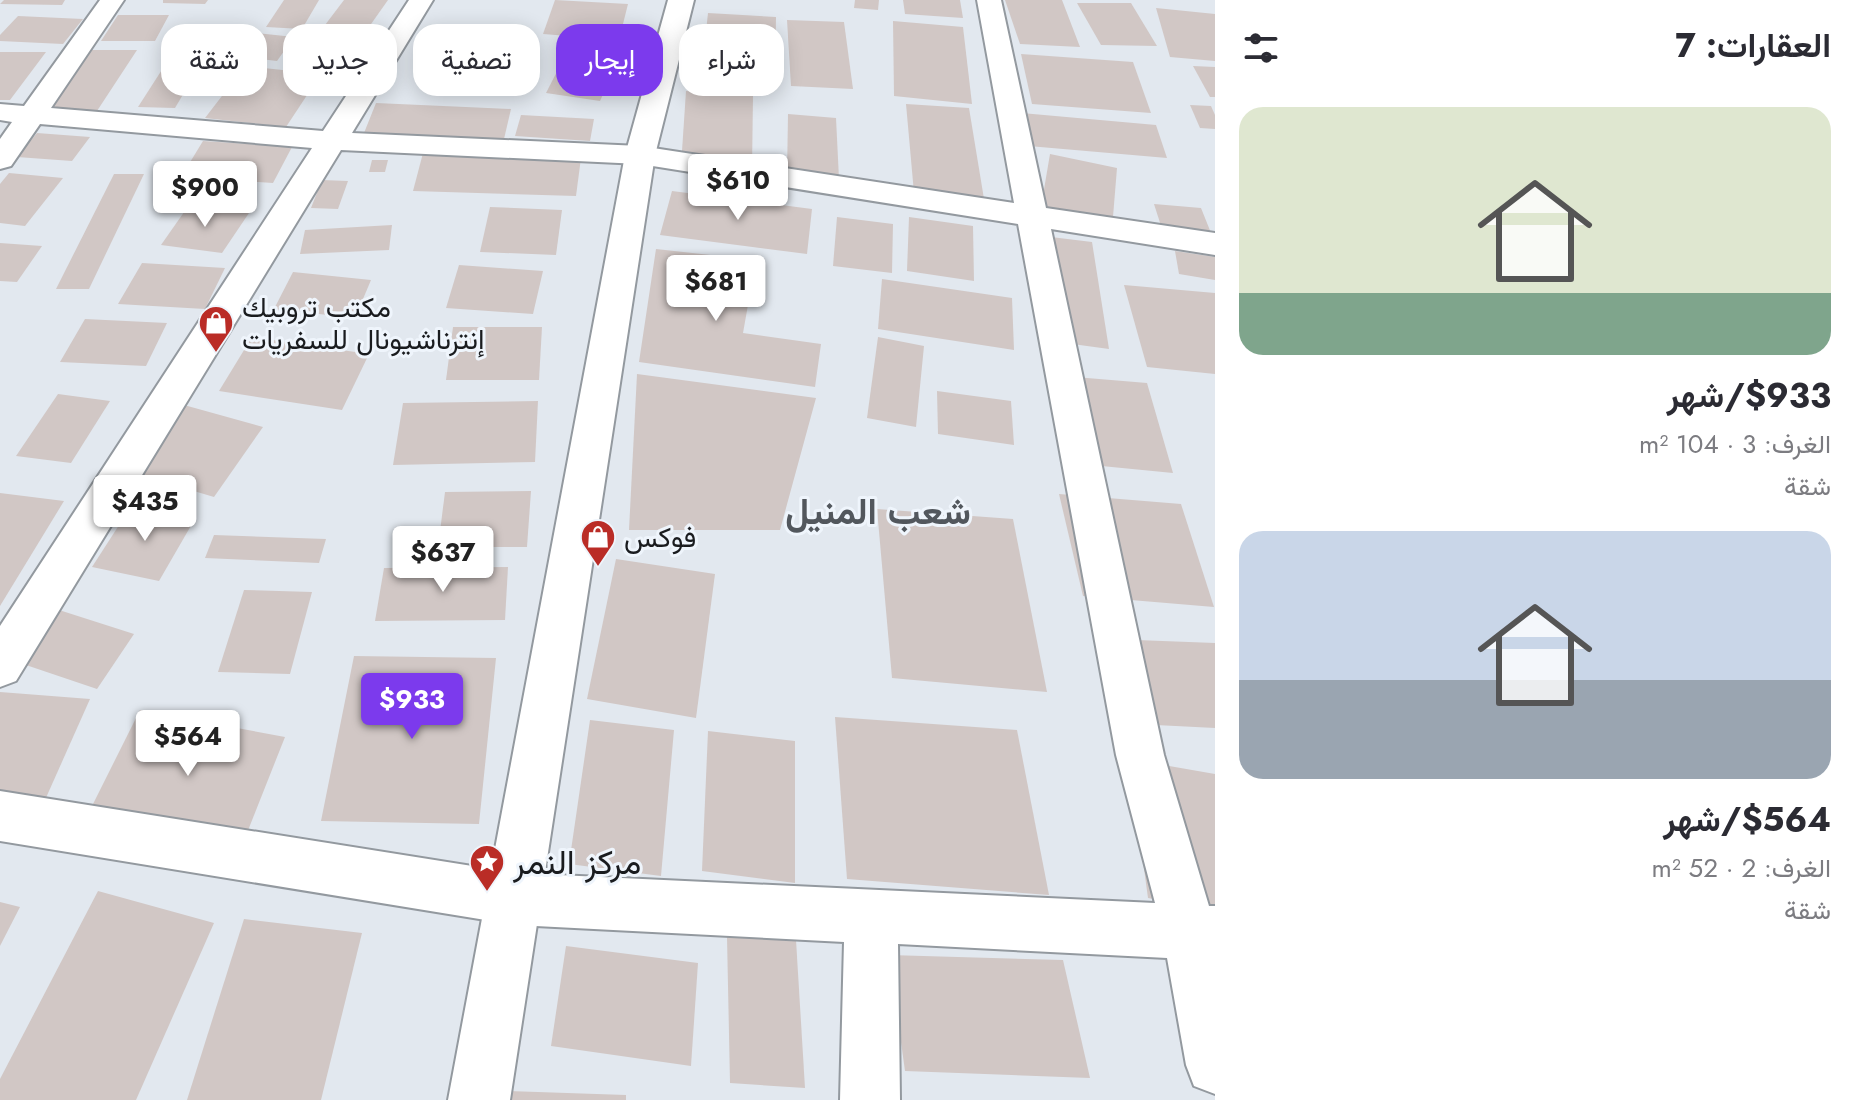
<!DOCTYPE html>
<html lang="ar">
<meta charset="utf-8">
<style>
:root{--surface:#fff;--page:#f7f7f7;--text:#2b2b33;--muted:#7c7c81;--accent:#7c3aed}
body{margin:0;font-family:Jost,Vazirmatn,sans-serif;background:var(--page);color:var(--text);direction:rtl;height:100vh;display:flex;flex-direction:column;font-size:30px;white-space:nowrap}
*{box-sizing:border-box;margin:0}
p{font-size:26px;color:var(--muted)}
.icon{flex:none;width:44px;height:44px;fill:none;stroke:currentColor;stroke-width:2;stroke-linecap:round;stroke-linejoin:round}
.map{position:relative;flex:1;overflow:hidden;direction:ltr}
.details{display:flex;flex-direction:column;background:var(--surface);width:640px}
.details>*{flex:none}
.guide{position:absolute;left:24px;top:24px;width:760px;height:72px;direction:rtl;display:flex;gap:16px}
.price{position:absolute;translate:-50% -68px;padding:0 18px;border-radius:8px;background:#fff;color:#222;font-size:26px;line-height:52px;filter:drop-shadow(0 2px 4px #0008)}
.price::after{content:'';position:absolute;left:50%;top:48px;width:24px;height:18px;margin-left:-12px;background:inherit;clip-path:polygon(0 0,100% 0,50% 100%)}
.price.selected{background:var(--accent);color:#fff}
ul{padding:0;list-style:none}
li{display:grid;align-content:center;gap:16px;height:424px;padding:0 24px}
li span{display:grid;place-items:center;height:248px;border-radius:24px;color:#555}
li>.icon{margin-inline-start:auto}
span .icon{width:144px;height:144px;fill:#fffc;stroke-width:1}
li b{font-size:34px}
h2{display:flex;justify-content:space-between;align-items:center;height:96px;padding:0 24px;font-size:34px}
.pill{padding:0 28px;border-radius:24px;background:var(--surface);box-shadow:0 4px 20px #0003;font-size:28px;line-height:72px}
.pill.selected{background:var(--accent);color:#fff}
main{display:flex;flex:1;min-height:0}
.map>svg:first-child{display:block}
</style>
<main>
<section class="details">
<h2>العقارات: 7<svg class="icon" aria-label="filters" viewBox="0 0 24 24"><path d="M4 7h16M4 17h16"/><circle cx="9" cy="7" r="2"/><circle cx="15" cy="17" r="2"/></svg></h2>
<ul>
<li><span style="background:linear-gradient(#dfe7d0 75%,#7fa58c 0)"><svg class="icon" aria-label="home" viewBox="0 0 24 24"><path d="M3 11l9-7 9 7M6 9v11h12V9"/></svg></span><div><b>$933/شهر</b><p>الغرف: 3 · 104 m²</p><p>شقة</p></div></li>
<li><span style="background:linear-gradient(#c9d6e8 60%,#9aa5b1 0)"><svg class="icon" aria-label="home" viewBox="0 0 24 24"><path d="M3 11l9-7 9 7M6 9v11h12V9"/></svg></span><div><b>$564/شهر</b><p>الغرف: 2 · 52 m²</p><p>شقة</p></div></li>
</ul>
</section>
<div class="map">
<svg width="1215" height="1100" viewBox="0 0 1215 1100">
<rect width="100%" height="100%" fill="#e2e8ef"/>
<g fill="#d1c7c5">
<path d="M4,0h61l-3,5 -62,-1z"/>
<path d="M163,0h45l-3,4 -42,-1z"/>
<path d="M284,0h35l-17,29 -36,-2z"/>
<path d="M344,0h44l-24,34 -42,-5z"/>
<path d="M555,0l73,4 -9,36 -76,-6z"/>
<path d="M855,0h24l-1,10 -24,-2z"/>
<path d="M903,0h57l3,18 -58,-4z"/>
<path d="M1005,0h57l18,47 -60,-3z"/>
<path d="M1077,3h54l26,43 -56,-1z"/>
<path d="M1156,8l59,6v47l-45,-4z"/>
<path d="M708,13l68,4 -1,65 -74,-5z"/>
<path d="M118,15h51l-14,26h-54z"/>
<path d="M18,16l65,3 -20,25 -63,-3v-6z"/>
<path d="M787,20l57,2 9,67 -62,-3z"/>
<path d="M893,21l70,6 9,77 -78,-8z"/>
<path d="M239,31l55,6 -17,24 -57,-7z"/>
<path d="M321,37l34,2 -14,26 -35,-2z"/>
<path d="M92,50h45l-42,64 -48,-1z"/>
<path d="M174,51l34,1 -33,56 -37,-1z"/>
<path d="M0,52h46l-36,48h-10z"/>
<path d="M566,54l52,7 -18,40 -54,-8z"/>
<path d="M1021,54l112,8 18,51 -119,-9z"/>
<path d="M508,58l30,3 -12,30 -30,-2z"/>
<path d="M245,66l76,8 -35,53 -81,-9z"/>
<path d="M1193,66l22,1v30h-5z"/>
<path d="M686,91l67,4 -1,75 -71,-4z"/>
<path d="M376,103l135,6 -7,30 -140,-6z"/>
<path d="M906,104l63,4 15,91 -70,-6z"/>
<path d="M1190,105l21,1 4,9v14l-15,-1z"/>
<path d="M1011,112l145,13 11,33 -150,-13z"/>
<path d="M788,114l48,4 3,61 -52,-4z"/>
<path d="M521,115l73,4 -4,22 -75,-5z"/>
<path d="M37,133l53,4 -18,24 -55,-4z"/>
<path d="M203,141l89,6 -19,36 -92,-6z"/>
<path d="M423,153l158,5 -5,38 -163,-5z"/>
<path d="M1050,154l67,14 -5,61 -72,-16z"/>
<path d="M372,160h16l-3,12h-16z"/>
<path d="M9,173l54,5 -38,48 -25,-3v-39z"/>
<path d="M114,174h30l-55,115h-33z"/>
<path d="M322,180l26,1 -10,28 -27,-1z"/>
<path d="M672,191l140,18 -5,45 -147,-19z"/>
<path d="M1154,204l47,4 10,25 -49,-4z"/>
<path d="M189,205l60,8 -27,40 -61,-8z"/>
<path d="M490,207l72,3 -6,45 -76,-3z"/>
<path d="M837,217l56,7 -1,49 -59,-7z"/>
<path d="M909,217l64,9 1,55 -67,-10z"/>
<path d="M392,225l-3,25 -89,4 5,-24z"/>
<path d="M1051,237l41,5 17,107 -44,-6z"/>
<path d="M0,243l42,3 -25,36 -17,-1z"/>
<path d="M656,249l100,11 -13,73 78,11 -6,43 -176,-25z"/>
<path d="M1175,251l40,6v23l-36,-6z"/>
<path d="M142,263l83,5 -20,41 -87,-5z"/>
<path d="M459,265l84,6 -10,43 -87,-6z"/>
<path d="M293,272l78,8 -16,38 -81,-9z"/>
<path d="M882,279l130,19 2,52 -136,-21z"/>
<path d="M1124,285l91,8v81l-68,-7z"/>
<path d="M85,319l82,4 -21,43 -86,-4z"/>
<path d="M453,327h89l-3,53h-93z"/>
<path d="M252,337l117,17 -27,56 -123,-19z"/>
<path d="M878,337l46,9 -8,81 -49,-9z"/>
<path d="M637,374l179,24 -36,132h-151z"/>
<path d="M1051,375l96,8 26,90 -102,-10z"/>
<path d="M937,391l74,10 3,44 -76,-11z"/>
<path d="M58,394l52,7 -39,62 -55,-7z"/>
<path d="M538,401l-3,61 -142,3 10,-62z"/>
<path d="M184,405l79,22 -49,70 -84,-25z"/>
<path d="M531,491l-4,56h-89l7,-55z"/>
<path d="M0,493l64,8 -64,105z"/>
<path d="M1059,494l122,10 33,103 -131,-11z"/>
<path d="M132,505l64,12 -37,64 -67,-14z"/>
<path d="M877,509l136,10 34,173 -155,-14z"/>
<path d="M214,535l112,4 -7,24 -114,-5z"/>
<path d="M616,559l99,15 -19,144 -109,-19z"/>
<path d="M508,567l-3,53 -130,1 9,-53z"/>
<path d="M244,590l68,2 -22,82 -72,-2z"/>
<path d="M59,610l75,24 -37,55 -77,-26z"/>
<path d="M1110,639l105,4v85l-79,-4z"/>
<path d="M354,656l142,2 -17,166 -158,-3z"/>
<path d="M0,692l90,7 -49,110 -41,-3z"/>
<path d="M140,710l145,27 -44,111 -154,-32z"/>
<path d="M835,717l182,13 32,165 -202,-16z"/>
<path d="M590,720l84,10 -13,146 -92,-12z"/>
<path d="M708,731l87,10v142l-93,-12z"/>
<path d="M1129,759l86,15v137l-67,-13z"/>
<path d="M98,891l116,32 -78,177h-136v-21z"/>
<path d="M0,902l20,5 -20,39z"/>
<path d="M244,919l118,14 -41,167h-134z"/>
<path d="M727,937l69,3 9,148 -75,-5z"/>
<path d="M566,946l132,17 -7,103 -140,-20z"/>
<path d="M889,955l174,5 27,118 -185,-7z"/>
<path d="M476,1090l150,5v5h-151z"/>
</g>
<g fill="none" stroke-linecap="round" stroke-linejoin="round">
<defs>
<path id="street" d="M100,0h24l-73,108 272,23 86,-131h24l-81,133 288,13 374,57 -37,-203h24l45,208 169,25v22l-164,-26 113,526 45,151h6v188l-21,-8 -8,-21 -19,-107 -269,-14 2,156h-60l4,-158 -328,-17 -516,-84v-50l516,82 639,30 -39,-148 -98,-531 -378,-60 -299,-14 -325,531 -16,6v-61l312,-478 -272,-24 -29,42 -11,3v-30l12,-17 -12,-2v-16l24,2z"/>
<path id="primary" d="M668,0h26l-39,155 -145,945h-62l177,-945z"/>
</defs>
<use href="#street" stroke="#93999f" stroke-width="4"/>
<use href="#primary" stroke="#93999f" stroke-width="4"/>
<use href="#street" fill="#fff" fill-rule="evenodd"/>
<use href="#primary" fill="#fff" fill-rule="evenodd"/>
</g>
<defs>
<symbol id="shop-pin" viewBox="-11 -11 22 30"><path d="M0 17L-7.5 6A9.5 9.5 0 1 1 7.5 6Z" fill="#ba2c26" stroke="#eff5fc"/><path d="M-5-2.5h2.3a2.7 3.5 0 0 1 5.4 0H5L5.5 6h-11ZM-1.5-2.5h3a1.5 2.3 0 0 0-3 0Z" fill="#fff"/></symbol>
<symbol id="sight-pin" viewBox="-11 -11 22 30"><path d="M0 17L-7.5 6A9.5 9.5 0 1 1 7.5 6Z" fill="#ba2c26" stroke="#eff5fc"/><path d="M0-6L1.8-2.2L6-1.7L2.9 1.2L3.7 5.4L0 3.3L-3.7 5.4L-2.9 1.2L-6-1.7L-1.8-2.2Z" fill="#fff"/></symbol>
</defs>
<g fill-rule="evenodd">
<use href="#shop-pin" x="196" y="303" width="40" height="54"/>
<use href="#shop-pin" x="578" y="517" width="40" height="54"/>
<use href="#sight-pin" x="467" y="842" width="40" height="54"/>
</g>
<g text-anchor="middle" dominant-baseline="central" stroke-width="6" stroke-linejoin="round" paint-order="stroke">
<g font-size="28" fill="#1a1c1f" stroke="#eff5fc" text-anchor="start">
<text x="242" y="307">مكتب تروبيك<tspan x="242" dy="32">إنترناشيونال للسفريات</tspan></text>
<text x="624" y="537">فوكس</text>
</g>
<g font-size="34" fill="#1a1c1f" stroke="#eff5fc" text-anchor="start">
<text x="513" y="862">مركز النمر</text>
</g>
<g font-size="36" font-weight="bold" fill="#52575d" stroke="#eff5fc">
<text x="878" y="511">شعب المنيل</text>
</g>
</g>
</svg>
<b class="price" style="left:738px;top:222px">$610</b>
<b class="price" style="left:205px;top:229px">$900</b>
<b class="price" style="left:716px;top:323px">$681</b>
<b class="price" style="left:145px;top:543px">$435</b>
<b class="price" style="left:443px;top:594px">$637</b>
<b class="price selected" style="left:412px;top:741px">$933</b>
<b class="price" style="left:188px;top:778px">$564</b>
<div class="guide">
<a class="pill">شراء</a>
<a class="pill selected">إيجار</a>
<a class="pill">تصفية</a>
<a class="pill">جديد</a>
<a class="pill">شقة</a>
</div>
</div>
</main>
